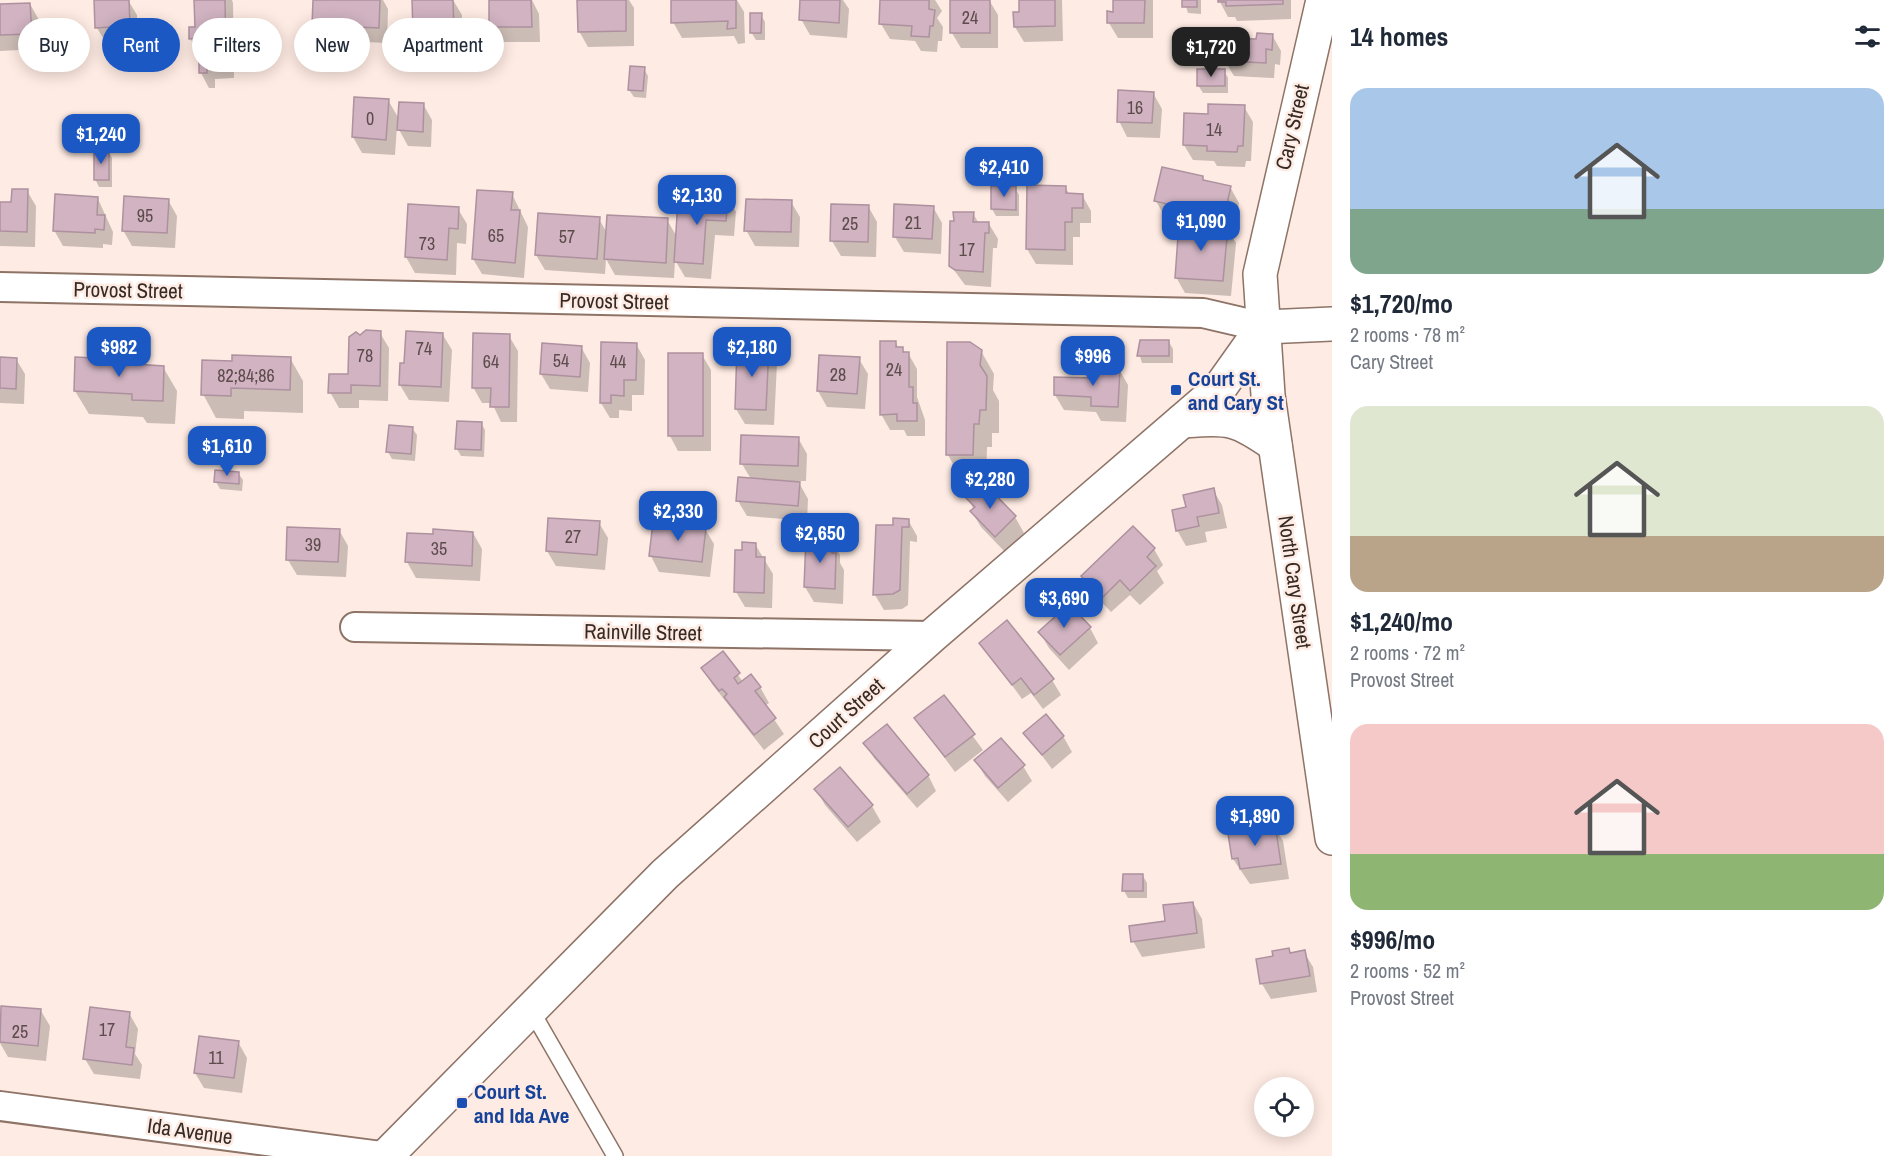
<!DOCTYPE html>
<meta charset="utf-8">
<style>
:root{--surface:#fff;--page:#f6f6f7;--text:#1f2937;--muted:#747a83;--accent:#1b58c4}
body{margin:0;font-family:"Archivo Narrow",sans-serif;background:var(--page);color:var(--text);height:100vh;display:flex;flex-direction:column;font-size:22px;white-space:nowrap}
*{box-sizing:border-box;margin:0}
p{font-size:20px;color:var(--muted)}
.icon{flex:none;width:33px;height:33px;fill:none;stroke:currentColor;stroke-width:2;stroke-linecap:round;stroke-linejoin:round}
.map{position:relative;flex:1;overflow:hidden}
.details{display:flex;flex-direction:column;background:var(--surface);width:570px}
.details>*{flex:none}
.banner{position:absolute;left:18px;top:18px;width:570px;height:54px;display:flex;gap:12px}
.tools{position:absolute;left:1254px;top:1077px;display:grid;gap:12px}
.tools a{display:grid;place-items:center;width:60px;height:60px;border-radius:50%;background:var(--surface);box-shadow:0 3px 15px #0003;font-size:30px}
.price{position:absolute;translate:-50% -51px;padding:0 14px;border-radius:12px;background:var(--accent);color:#fff;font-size:20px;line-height:39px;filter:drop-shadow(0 2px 3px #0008)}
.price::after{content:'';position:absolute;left:50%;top:36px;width:18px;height:14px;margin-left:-9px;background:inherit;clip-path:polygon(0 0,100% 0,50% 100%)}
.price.current{background:#222;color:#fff}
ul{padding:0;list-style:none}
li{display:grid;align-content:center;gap:12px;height:318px;padding:0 18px}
li span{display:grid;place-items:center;height:186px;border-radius:18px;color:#555}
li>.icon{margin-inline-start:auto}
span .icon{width:108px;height:108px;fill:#fffc;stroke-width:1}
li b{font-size:26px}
h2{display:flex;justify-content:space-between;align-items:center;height:72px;padding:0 18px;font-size:26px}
.tag{padding:0 21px;border-radius:27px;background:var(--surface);box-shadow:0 3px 15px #0003;font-size:21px;line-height:54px}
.tag.current{background:var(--accent);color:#fff}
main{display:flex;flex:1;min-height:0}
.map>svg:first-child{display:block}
</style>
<main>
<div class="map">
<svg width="1332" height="1156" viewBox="0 0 1332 1156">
<rect width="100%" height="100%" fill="#feebe3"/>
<g fill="#0003">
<path d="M114,0h14l9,15 1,27 -32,1 -9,-15z"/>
<path d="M196,0h36l1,3 1,75 -19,1v9h-6l-8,-15 -2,-19 -9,-16 6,-10z"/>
<path d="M315,0h68l5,9 -1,34 -65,-3 -9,-15z"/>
<path d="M414,0h39l9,15v31h-39l-9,-15z"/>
<path d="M491,0h41l7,14 1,28h-40l-9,-15z"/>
<path d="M579,0h50l5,8v38l-46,1 -9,-16z"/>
<path d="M673,0h64l7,12 1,31 -7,1 -4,-8 -52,2 -9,-16z"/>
<path d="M802,0h41l6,9 -2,29 -37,-3 -9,-16z"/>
<path d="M882,0h53l7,11 -5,7 6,9 -1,14h-4l-1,11 -16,-1 -6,-10 -25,-2 -9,-15z"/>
<path d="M989,0l9,15v33h-37l-9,-15z"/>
<path d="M1020,0h42l1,41 -39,1 -9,-15 6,-14z"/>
<path d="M1115,0h38v38h-35l-9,-15 6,-10z"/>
<path d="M1184,0h17v14l-13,-1z"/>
<path d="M1219,0h72v19l-54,2 -2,-4h-7z"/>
<path d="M30,4l9,16 1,29 -40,2v-45z"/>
<path d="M761,15l4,7v18h-9l-5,-8z"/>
<path d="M57,21l4,8v23h-13l-5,-7z"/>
<path d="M1272,35l9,16 -1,14 -5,-1 -1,14 -40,-2 -9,-15z"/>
<path d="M644,69l4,7 -2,22 -12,-1 -5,-7z"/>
<path d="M1224,70l4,8v15h-25l-5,-8z"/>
<path d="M1153,93l9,16 -2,29 -33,-1 -8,-16z"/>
<path d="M388,100l11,19 24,-15 9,16 -1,27 -23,-1 -11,-20 -2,29 -33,-2 -9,-16z"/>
<path d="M1244,107l9,15 -2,39h-5l-1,6 -28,-1 -3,-5 -21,-1 -9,-15 25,-30z"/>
<path d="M108,151l4,7v29h-13l-4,-8z"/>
<path d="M1202,177l3,5 25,5 9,16 -6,29 -4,-1 7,12 -5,53 -46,-3 -9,-16 15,-54 -26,-6 -9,-16z"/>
<path d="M1065,187l5,8h12l9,16v12h-11v14h-7v28l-37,-1 -9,-15z"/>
<path d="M1015,188l4,7v21h-23l-4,-7z"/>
<path d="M27,191l9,15 -1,41 -35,-1v-43l13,1z"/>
<path d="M512,194l16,33 -4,51 -42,-4 -9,-15z"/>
<path d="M727,196l9,16 -2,24 -19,-1 -4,44 -26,-2 -10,-17 -1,18 -59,-3 -9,-16 -1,15 -60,-4 -9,-15 63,-36 8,14 60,-13 10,17 29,-33z"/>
<path d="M98,199l15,33 -1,13 -9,-1v4l-40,-2 -9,-16z"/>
<path d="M168,200l9,16 -2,32 -43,-2 -9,-16z"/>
<path d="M791,202l9,15 -1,30 -44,-1 -9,-16z"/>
<path d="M409,206l49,3 9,15 -1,20 -9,-1 -1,32 -41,-2 -9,-16z"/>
<path d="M868,206l9,16 -1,35 -35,-1 -9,-15z"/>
<path d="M933,207l9,16 -1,31 -37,-2 -9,-15z"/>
<path d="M973,213l6,11h10l9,15 -1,9h-4l-2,39 -26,-2 -14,-19 4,-44z"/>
<path d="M380,333l9,15 -1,53 -29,-1v8h-20l-9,-16 20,-16 10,-40z"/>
<path d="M443,335l9,15 -3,52 -40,-2 -9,-15 6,-21z"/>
<path d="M509,336l9,15 -1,71h-16l-9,-19h-10l-9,-16z"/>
<path d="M1169,342l4,7v14h-31l-4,-13z"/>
<path d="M896,343l3,6 9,4 9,16v28l8,23v16h-18l-3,-6h-14l-9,-16z"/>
<path d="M636,344l9,16 -1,35h-12v16l-13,-1v8h-9l-9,-15z"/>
<path d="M581,347l9,16 -2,29 -38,-3 -9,-15z"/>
<path d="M768,348l9,15 -3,62 -29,-1 -9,-15z"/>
<path d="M981,351l13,23 -1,16 6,11v32h-7v14h-5l-1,31h-25l-13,-23z"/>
<path d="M702,355l9,15v81h-33l-8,-15z"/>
<path d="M0,358l16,1 9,15 -1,30 -24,-1z"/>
<path d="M290,358l13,23v32l-59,-2v8l-28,-1 -13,-24 31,-32z"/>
<path d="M859,359l9,15 -3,35 -38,-2 -9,-16z"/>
<path d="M134,361l3,5 26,1 14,24 -2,33 -28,-1 -4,-6 -54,-3 -14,-23z"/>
<path d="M1119,369l9,16 -2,37 -25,-1 -5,-9 -32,-2 -9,-15z"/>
<path d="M481,423l4,7 -1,27 -23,-1 -4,-7z"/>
<path d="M412,428l5,7 -2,26 -23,-2 -4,-7z"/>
<path d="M798,438l9,16 -1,27h-8l10,18 -1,22 -60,-5 -9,-15 13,-22 -9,-15z"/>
<path d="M238,473l5,7 -1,11 -22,-2 -4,-7z"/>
<path d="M983,484l32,33 9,16 -19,19 -24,-25 -9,-15 2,-2 -6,-12z"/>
<path d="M1213,490l9,15 5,23 -22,4 2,10 -21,4 -9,-16 10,-22z"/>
<path d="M908,520l9,16v6l-7,-1 -2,64 -6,4 -18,1 -9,-15 2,-69 17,1z"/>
<path d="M599,523l9,15 -3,32 -49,-4 -9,-15z"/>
<path d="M1133,528l21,21 9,16 -6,6 7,12 -24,22 -10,-10 -19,17 -20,-21 -8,-15z"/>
<path d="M705,529l9,15 -4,33 -51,-5 -8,-16z"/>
<path d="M339,530l9,16 -2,31 -49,-2 -9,-15z"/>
<path d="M473,533l9,16 -2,32 -64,-3 -9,-16 27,-27z"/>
<path d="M831,540l9,15v8l4,7 -1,34 -29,-2 -9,-15z"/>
<path d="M755,544l18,30 -1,34 -27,-1 -9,-15 7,-40z"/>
<path d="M1090,628l8,15 -29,27 -20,-22 -9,-15z"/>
<path d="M981,643l71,37 9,15 -18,14 -12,-16 -9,6z"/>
<path d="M722,653l21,29 17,5 9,16 -4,3 19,28 -20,16 -52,-66 -9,-15z"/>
<path d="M944,697l39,53 -28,22 -39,-53z"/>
<path d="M1025,733l38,3 9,16 -20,17z"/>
<path d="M865,743l63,32 8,16 -19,17 -43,-50z"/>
<path d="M976,761l47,5 9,15 -24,21 -23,-26z"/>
<path d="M840,769l32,37 9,16 -24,20 -32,-37 -9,-16z"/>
<path d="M1274,826l9,15 6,38 -39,5 -17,-25z"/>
<path d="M1143,876l4,7v15h-19l-4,-7z"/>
<path d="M1193,903l9,16 3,29 -63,9 -9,-16 33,-19z"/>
<path d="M1288,950l3,4 13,-2 9,15 4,25 -46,7 -9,-15 -4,-24 17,-3z"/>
<path d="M3,1007l38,4 9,15 -4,35 -38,-4 -8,-14z"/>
<path d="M129,1013l9,16 -3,25 7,11 -2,14 -46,-5 -9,-15z"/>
<path d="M238,1042l9,16 -5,35 -38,-5 -9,-15z"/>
</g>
<g fill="#d1b3c1" stroke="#ae919f" stroke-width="1.5">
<path d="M94,0h35l1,26 -35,2z"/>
<path d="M194,0h31l1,63h-19v10h-8v-35l-10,1v-12h6z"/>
<path d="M313,0h67l-1,28 -67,-3z"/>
<path d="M412,0h41l1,31h-41z"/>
<path d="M489,0h42l1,27h-43z"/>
<path d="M577,0h49v31l-48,1z"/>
<path d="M671,0h65v28l-9,1 1,-8 -57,2z"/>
<path d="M800,0h40l-1,23 -40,-3z"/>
<path d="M880,0h49v9l6,1 -2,16h-3l-1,11 -18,-1 1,-10 -33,-2z"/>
<rect x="950" y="0" width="40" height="33"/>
<path d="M1019,0h36v26l-41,1 -1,-15h6z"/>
<path d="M1113,0h32l-1,23h-37v-12l6,1z"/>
<rect x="1182" y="0" width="15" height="7"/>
<path d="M1218,0h65v4l-57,2v-4h-8z"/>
<path d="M30,3l2,31 -32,1v-31z"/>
<path d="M750,13h12l-1,20h-11z"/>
<path d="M42,20h15l1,25h-16z"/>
<path d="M1257,33l16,1 -1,16 -6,-1v14l-42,-2v-23l32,1z"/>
<path d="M630,66l15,1 -2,24 -15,-1z"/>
<rect x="1197" y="69" width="28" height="17"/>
<path d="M1118,90l36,2 -2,31 -35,-1z"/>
<path d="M354,97l35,2 -3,41 -34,-3z"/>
<path d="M399,102l25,1 -1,29 -26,-2z"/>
<path d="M1208,104l37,1 -2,41h-5l-1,6 -30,-1v-5l-24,-1 1,-32 24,1z"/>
<path d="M94,149l15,1v30h-15z"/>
<path d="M1162,167l41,9v4l28,6 -7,31 -70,-16z"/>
<path d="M1027,185l39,1v7l17,1v14h-11v14h-7v28l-39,-1z"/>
<path d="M991,186h25v24l-25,-1z"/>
<path d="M12,189h16l-1,43 -27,-1v-29h11z"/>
<path d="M477,190l36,2 -2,18h9l-5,53 -43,-4z"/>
<path d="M55,194l43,3 -1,18h8l-1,15 -9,-1v4l-42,-2z"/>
<path d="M706,194l22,1 -2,26 -20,-1 -3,44 -29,-2 4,-62 27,2z"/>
<path d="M124,196l45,3 -2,34 -45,-2z"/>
<path d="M746,199l46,1 -1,32 -47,-1z"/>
<path d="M408,204l51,3 -1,22 -9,-1 -2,32 -42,-3z"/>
<path d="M831,204l38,1 -1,37 -38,-1z"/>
<path d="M894,204l40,2 -2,33 -39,-2z"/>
<path d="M953,212h21l-1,10h16v11h-4l-2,39 -28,-2 -6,-4 1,-45h4z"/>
<path d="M538,213l62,4 -3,42 -62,-4z"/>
<path d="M607,215l61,3 -2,45 -62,-4z"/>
<path d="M1179,222l49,4 -5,55 -48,-3z"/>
<path d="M366,330l15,1 -1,55 -29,-1v8h-23l1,-19h19l1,-37 7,-5 4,3z"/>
<path d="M406,331l37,2 -2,54 -42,-2 1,-22h4z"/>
<path d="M473,333l37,1 -1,73h-19l1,-19h-19z"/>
<path d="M1140,340h29v16h-32z"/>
<path d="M880,341h16v6h7v5h6v35h4v16h4v18h-20v-7l-17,1z"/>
<path d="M601,342l36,1 -1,37h-12v16l-13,-1v8h-11z"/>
<path d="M947,342h23l12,8 -2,15 7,11 -1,34h-6l-1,14h-5l-1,31h-27z"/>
<path d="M542,343l40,3 -2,31 -40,-3z"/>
<path d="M737,346h32l-3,64 -31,-1z"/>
<rect x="668" y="353" width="35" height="83"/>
<path d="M232,355l59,2 -1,33 -59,-2v8l-30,-1 1,-35 30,1z"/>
<path d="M819,355l41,2 -3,37 -40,-3z"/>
<path d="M0,357l17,1 -1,31 -16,-1z"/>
<path d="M75,357l60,3v4l29,2 -1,35 -31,-1v-6l-58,-3z"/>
<path d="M1095,367l25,1 -2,39 -27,-1v-9l-37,-2v-18l40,1z"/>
<path d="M457,421l25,1 -1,28 -26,-1z"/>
<path d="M389,425l24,2 -2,27 -25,-2z"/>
<path d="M741,435l58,2 -1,29 -58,-2z"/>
<path d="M215,470l24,2v12l-25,-2z"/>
<path d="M738,477l62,5 -2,24 -62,-5z"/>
<path d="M983,482l33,34 -21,21 -25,-26 5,-4 -9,-9z"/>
<path d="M1214,488l5,25 -22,4 2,9 -23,5 -4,-21 14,-3 -3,-12z"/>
<path d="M548,518l52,3 -3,34 -51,-4z"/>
<path d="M893,518l16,1v8h-7l-2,63 -7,4 -20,1 3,-70h17z"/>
<path d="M653,522l53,6 -4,34 -53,-6z"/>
<path d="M1133,526l22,22 -8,9 9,9 -26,25 -10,-11 -18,18 -21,-22z"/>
<path d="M287,527l53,2 -2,33 -52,-2z"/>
<path d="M433,529l40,3 -1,34 -67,-4 2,-29 26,1z"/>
<path d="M806,537l26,1v15h4l-1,36 -31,-2z"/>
<path d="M742,542l14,1v14h9l-1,36 -30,-1 1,-42h7z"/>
<path d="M1069,604l22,23 -31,28 -22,-23z"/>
<path d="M1007,620l47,59 -20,16 -13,-17 -9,7 -33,-42z"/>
<path d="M723,651l17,22 -6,5 4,6 13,-10 10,13 -6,4 21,27 -22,17 -30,-38 3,-3 -5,-5 -3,2 -18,-23z"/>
<path d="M944,695l31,39 -30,23 -31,-39z"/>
<path d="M1046,714l18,22 -22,19 -19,-22z"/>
<path d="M887,724l42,51 -22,19 -44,-51z"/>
<path d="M1001,738l24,27 -27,23 -24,-28z"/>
<path d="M840,767l33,38 -25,22 -34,-38z"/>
<path d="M1275,824l6,40 -41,5 -2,-11 -6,1 -4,-25h8l-1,-4z"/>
<path d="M1123,874h20v17h-21z"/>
<path d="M1193,902l4,31 -66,9 -2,-16 36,-5 -2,-16z"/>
<path d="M1289,948l1,5 15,-3 5,26 -50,8 -4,-25 17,-3 -1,-5z"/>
<path d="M1,1006l40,3 -3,37 -38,-4z"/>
<path d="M90,1007l40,5 -4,35 8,1 -2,17 -49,-6z"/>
<path d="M199,1036l40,5 -5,37 -40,-5z"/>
</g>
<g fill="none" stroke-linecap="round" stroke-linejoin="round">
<defs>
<path id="lane" d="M530,1008l85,148"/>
<g id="street">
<path d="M0,287l1203,26 60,14"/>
<path d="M355,627l577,9"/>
<path d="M0,1106l381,50"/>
</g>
<g id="secondary">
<path d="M1323,0l-63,274 8,121 64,443"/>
<path d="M1263,327l69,-3"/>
<path d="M1182,421c48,-3 53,-4 93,24"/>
<path d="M386,1156l279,-282 267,-238 287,-247 44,-62"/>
</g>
</defs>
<use href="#lane" stroke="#8e7367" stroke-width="18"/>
<use href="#street" stroke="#8e7367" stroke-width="32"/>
<use href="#secondary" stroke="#8e7367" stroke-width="36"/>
<use href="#lane" stroke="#fff" stroke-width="15"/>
<use href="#street" stroke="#fff" stroke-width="28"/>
<use href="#secondary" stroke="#fff" stroke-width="33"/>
</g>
<g fill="#1a4fb4" stroke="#feebe3" stroke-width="2">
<rect x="1170" y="384" width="12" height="12" rx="3"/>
<rect x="456" y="1097" width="12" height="12" rx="3"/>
</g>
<g text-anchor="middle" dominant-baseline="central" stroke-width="5" stroke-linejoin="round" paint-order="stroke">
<g font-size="18" fill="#5d4c4c">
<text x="970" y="17">24</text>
<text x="1135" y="107">16</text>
<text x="370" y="118">0</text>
<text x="1214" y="129">14</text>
<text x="145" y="215">95</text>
<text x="913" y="222">21</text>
<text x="850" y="223">25</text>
<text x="496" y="235">65</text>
<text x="567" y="236">57</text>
<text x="427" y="243">73</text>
<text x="967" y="249">17</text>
<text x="424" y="348">74</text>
<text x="365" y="355">78</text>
<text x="561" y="360">54</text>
<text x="491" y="361">64</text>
<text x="618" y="361">44</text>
<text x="894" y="369">24</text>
<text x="838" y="374">28</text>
<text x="246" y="375">82;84;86</text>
<text x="573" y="536">27</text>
<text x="313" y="544">39</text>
<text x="439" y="548">35</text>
<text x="107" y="1029">17</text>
<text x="20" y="1031">25</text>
<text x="216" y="1057">11</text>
</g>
<g font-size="21" fill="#362a25" stroke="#feebe3">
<text transform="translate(1292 127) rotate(-77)">Cary Street</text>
<text transform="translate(128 290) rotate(1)">Provost Street</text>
<text transform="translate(614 301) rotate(1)">Provost Street</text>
<text transform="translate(1295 582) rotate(82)">North Cary Street</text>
<text transform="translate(643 632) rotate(1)">Rainville Street</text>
<text transform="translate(846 713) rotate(-42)">Court Street</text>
<text transform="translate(190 1131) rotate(8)">Ida Avenue</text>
</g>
<g font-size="21" font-weight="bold" fill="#164399" stroke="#feebe3" text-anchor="start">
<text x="1188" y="378">Court St.<tspan x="1188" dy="24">and Cary St</tspan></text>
<text x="474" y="1091">Court St.<tspan x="474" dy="24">and Ida Ave</tspan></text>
</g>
</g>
</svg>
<div class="tools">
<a><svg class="icon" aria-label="locate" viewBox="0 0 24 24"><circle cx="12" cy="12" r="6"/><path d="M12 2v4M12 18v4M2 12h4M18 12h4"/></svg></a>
</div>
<b class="price current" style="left:1211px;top:78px">$1,720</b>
<b class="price" style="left:101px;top:165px">$1,240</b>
<b class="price" style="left:1004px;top:198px">$2,410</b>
<b class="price" style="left:697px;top:226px">$2,130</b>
<b class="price" style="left:1201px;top:252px">$1,090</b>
<b class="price" style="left:119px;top:378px">$982</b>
<b class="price" style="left:752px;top:378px">$2,180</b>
<b class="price" style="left:1093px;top:387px">$996</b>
<b class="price" style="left:227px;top:477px">$1,610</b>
<b class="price" style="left:990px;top:510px">$2,280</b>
<b class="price" style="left:678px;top:542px">$2,330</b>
<b class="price" style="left:820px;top:564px">$2,650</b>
<b class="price" style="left:1064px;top:629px">$3,690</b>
<b class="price" style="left:1255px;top:847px">$1,890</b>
<div class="banner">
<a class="tag">Buy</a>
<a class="tag current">Rent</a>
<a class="tag">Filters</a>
<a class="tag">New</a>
<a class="tag">Apartment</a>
</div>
</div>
<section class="details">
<h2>14 homes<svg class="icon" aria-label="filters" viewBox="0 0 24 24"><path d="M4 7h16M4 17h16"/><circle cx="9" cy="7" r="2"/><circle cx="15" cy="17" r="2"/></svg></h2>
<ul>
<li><span style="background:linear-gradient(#a9c7e8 65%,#7fa58c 0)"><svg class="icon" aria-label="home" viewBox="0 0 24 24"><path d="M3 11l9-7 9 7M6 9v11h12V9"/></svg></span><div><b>$1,720/mo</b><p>2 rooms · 78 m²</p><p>Cary Street</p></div></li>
<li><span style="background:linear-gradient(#dfe7d0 70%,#b9a48a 0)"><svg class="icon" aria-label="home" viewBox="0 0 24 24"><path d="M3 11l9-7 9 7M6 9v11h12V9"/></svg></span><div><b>$1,240/mo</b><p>2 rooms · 72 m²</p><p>Provost Street</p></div></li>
<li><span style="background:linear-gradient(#f6c9c9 70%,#8fb573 0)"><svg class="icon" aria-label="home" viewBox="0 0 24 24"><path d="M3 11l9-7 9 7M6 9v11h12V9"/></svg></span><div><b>$996/mo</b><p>2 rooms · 52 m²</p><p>Provost Street</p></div></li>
</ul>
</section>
</main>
